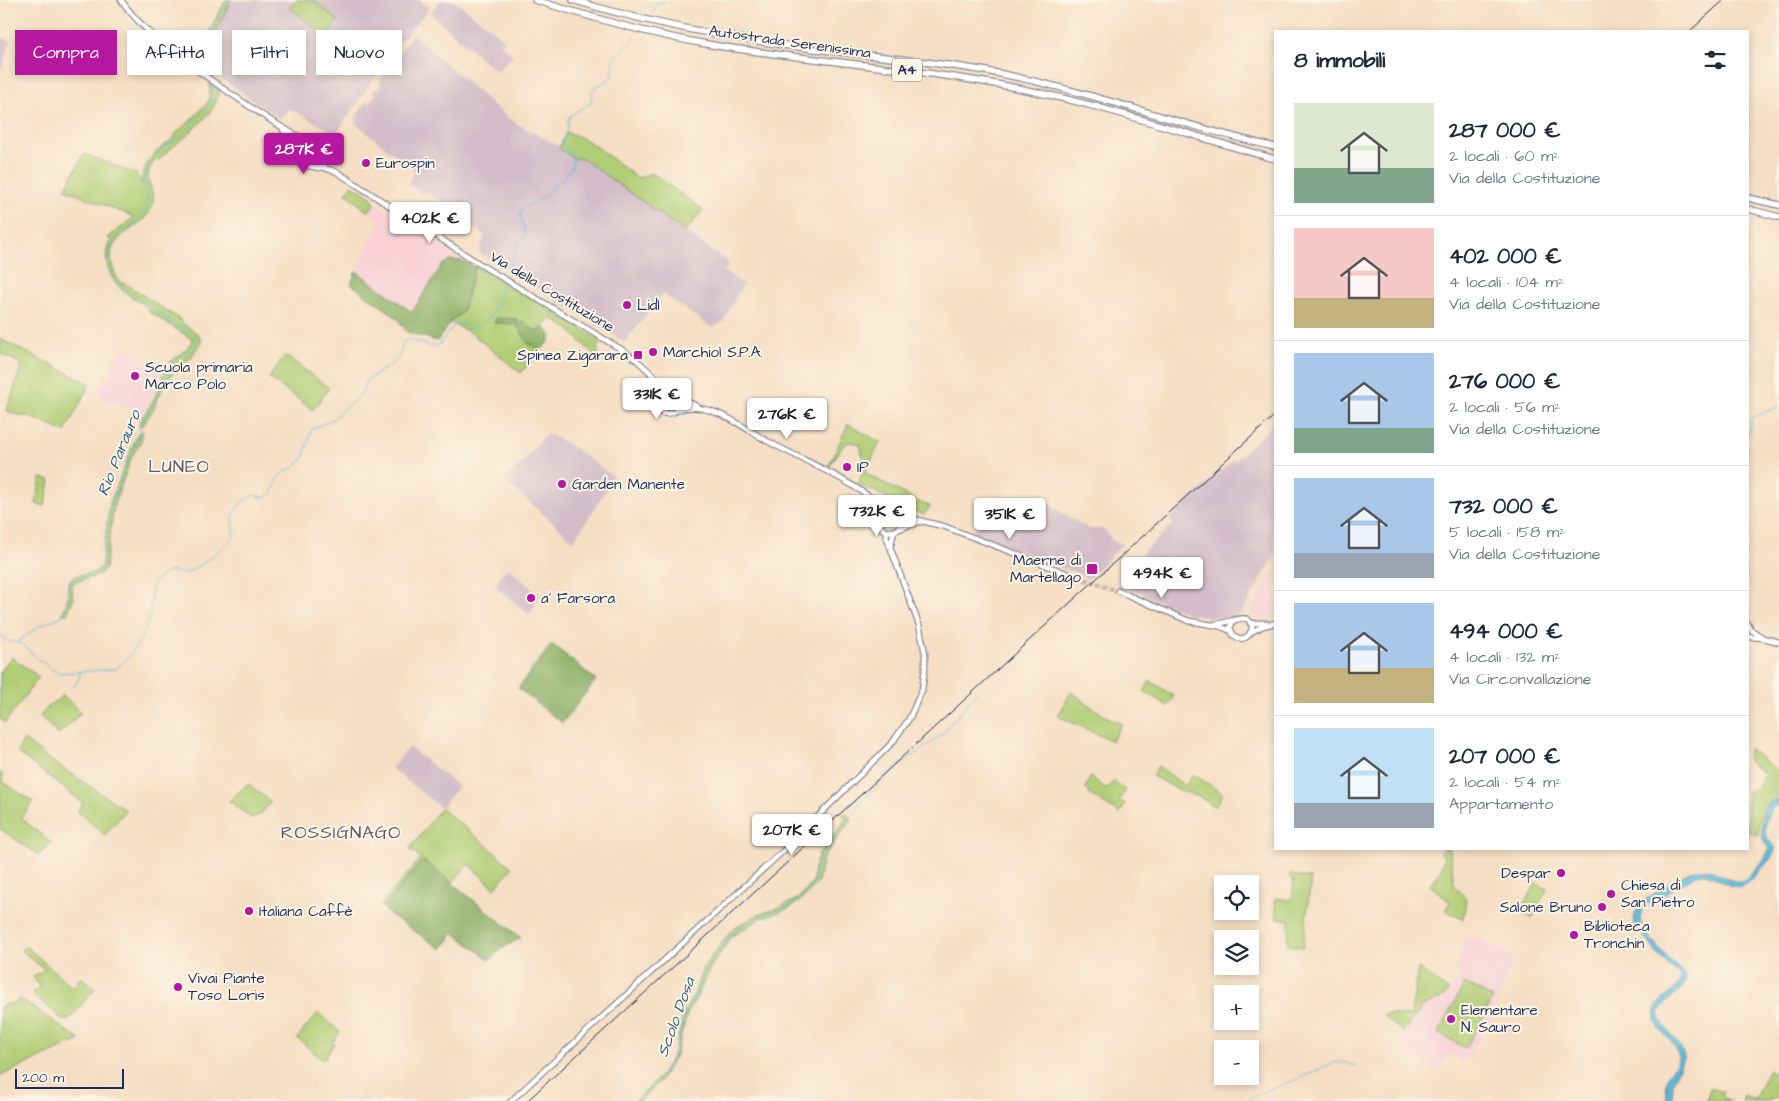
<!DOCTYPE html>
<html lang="it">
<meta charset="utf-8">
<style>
:root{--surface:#fff;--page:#f6f6f7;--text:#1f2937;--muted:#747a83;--line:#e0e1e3;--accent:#b5179e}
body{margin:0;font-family:"Architects Daughter",sans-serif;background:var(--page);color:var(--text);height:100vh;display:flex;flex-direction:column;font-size:19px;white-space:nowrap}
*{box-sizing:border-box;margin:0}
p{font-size:16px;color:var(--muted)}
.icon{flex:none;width:28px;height:28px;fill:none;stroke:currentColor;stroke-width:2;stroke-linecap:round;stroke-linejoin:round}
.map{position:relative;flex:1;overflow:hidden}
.drawer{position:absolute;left:1274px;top:30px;width:475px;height:820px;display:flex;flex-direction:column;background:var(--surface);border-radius:0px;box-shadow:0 2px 8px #0003}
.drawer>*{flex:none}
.guide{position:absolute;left:15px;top:30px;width:475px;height:45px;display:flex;gap:10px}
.controls{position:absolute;left:1214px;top:875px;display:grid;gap:10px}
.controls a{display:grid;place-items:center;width:45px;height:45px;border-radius:0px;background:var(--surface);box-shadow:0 2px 8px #0003;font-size:25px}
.scale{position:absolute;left:15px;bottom:12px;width:109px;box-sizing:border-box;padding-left:5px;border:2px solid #1b2f5e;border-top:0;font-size:14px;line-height:18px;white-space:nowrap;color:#1b2f5e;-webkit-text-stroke:4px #fcf5e5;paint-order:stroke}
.price{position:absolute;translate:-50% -42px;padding:0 11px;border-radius:5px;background:#fff;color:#222;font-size:16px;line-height:32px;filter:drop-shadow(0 1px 2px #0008)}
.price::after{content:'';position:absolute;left:50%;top:30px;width:15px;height:11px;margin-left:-8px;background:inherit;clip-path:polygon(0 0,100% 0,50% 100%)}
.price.active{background:var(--accent);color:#fff}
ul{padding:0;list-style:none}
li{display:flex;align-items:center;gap:15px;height:125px;padding:0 20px}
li+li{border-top:1px solid var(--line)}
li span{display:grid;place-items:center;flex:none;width:140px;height:100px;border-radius:0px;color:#555}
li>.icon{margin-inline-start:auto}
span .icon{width:60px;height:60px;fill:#fffc;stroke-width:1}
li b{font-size:21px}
h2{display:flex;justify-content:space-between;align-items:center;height:60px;padding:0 20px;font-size:21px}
.pill{padding:0 18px;border-radius:0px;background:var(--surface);box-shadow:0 2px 8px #0003;font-size:18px;line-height:45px}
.pill.active{background:var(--accent);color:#fff}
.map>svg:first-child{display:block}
</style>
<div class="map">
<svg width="1779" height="1101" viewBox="0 0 1779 1101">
<rect width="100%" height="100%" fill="#fcf5e5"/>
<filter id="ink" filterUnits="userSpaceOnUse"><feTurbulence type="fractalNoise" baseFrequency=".02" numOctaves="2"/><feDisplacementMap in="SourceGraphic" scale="10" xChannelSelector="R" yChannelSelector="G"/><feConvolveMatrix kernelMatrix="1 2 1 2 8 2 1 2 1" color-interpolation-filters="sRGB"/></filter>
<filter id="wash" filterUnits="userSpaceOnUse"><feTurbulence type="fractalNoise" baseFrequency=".0096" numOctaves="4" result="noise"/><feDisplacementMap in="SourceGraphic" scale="20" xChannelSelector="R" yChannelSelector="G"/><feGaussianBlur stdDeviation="1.12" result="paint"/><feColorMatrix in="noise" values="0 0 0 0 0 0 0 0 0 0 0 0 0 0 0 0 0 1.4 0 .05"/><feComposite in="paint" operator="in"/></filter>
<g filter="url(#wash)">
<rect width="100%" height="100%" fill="#f5dec3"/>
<g fill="#f7cfd5">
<path d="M375,203l87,56v2l-7,-1 -13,5 -30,48 -56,-42 13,-27 13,-21 -14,-11z"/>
<path d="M122,346l41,25 -20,41 -47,-16 7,-15 3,1 7,-14 -2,-2z"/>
<path d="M1275,569v48l-19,1 -4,-2 -1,-5z"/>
<path d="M1464,937l18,3 18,8 14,13 -30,72 -21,30 -14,-9 -14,18 -37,-26 2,-4 -1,-4 23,-31 18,-8 7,-5 15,-20 -5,-1z"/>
</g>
<g fill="#d2bdc8">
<path d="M231,0h190l9,8 -33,37 -61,89 -47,-26 -9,11 -71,-49 -3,-14 2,-9z"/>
<path d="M441,0h10l11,6 43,34 -4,4 12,11 -16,17 -67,-59z"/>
<path d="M412,34l97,85 58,32 7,8 5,-1 7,3 143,102 -5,8 19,13 -20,38 -11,6 -49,-34 -38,48 -146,-89 6,-18 -31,-18 3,-5 -27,-18 -8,-1 -14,-9 7,-13 -60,-48 2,-3 -2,-2 12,-18 3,2 5,-8 -2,-3 2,-3 4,1 2,-4 -2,-3 7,-10 7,-2 4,-6 -2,-4z"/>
<path d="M0,36l11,5 -9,28 -2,-1z"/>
<path d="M1275,422v134l-33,56 -12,7 -41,-5 -70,-30 10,-18 44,-42 -3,-6 62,-57 4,-1z"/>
<path d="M546,433l24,12 44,32 -40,64 -70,-61 24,-24z"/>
<path d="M1039,503h7l43,26h14l10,12 10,3 -35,35 -9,-5 -110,-42 17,-9 9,-3 -5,-3 34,-13z"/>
<path d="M509,568l31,28 -11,18 -34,-28 6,-12z"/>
<path d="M409,747l49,39 -17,22 -50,-40z"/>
</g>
<g fill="#b1cd74" stroke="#667e69">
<path d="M226,0h5l-23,47 -2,9 3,14c-18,-13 9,-55 17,-70z"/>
<path d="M296,0h17l25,20 -12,16 -36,-28z"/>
<path d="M210,84l9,7c-2,26 -44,51 -61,70l-2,-2c-18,19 2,30 -4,48 -9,24 -47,25 -40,57 1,7 5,14 10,20l2,-1 57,37v2l18,13 2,7 -11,17 -13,8 -15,22 -8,19 -10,16 -5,2c2,-9 8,-14 12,-22 5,-8 8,-17 13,-26l-2,-2 5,-6v-5c9,-10 20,-11 25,-26l-44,-28 2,-3c-19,-11 -39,-22 -43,-45 -1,-8 -1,-16 4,-23l-3,-2 26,-21 -69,-28 19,-35 52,20 6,10c-1,-21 17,-36 34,-47l-2,-2 15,-13 20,-21z"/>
<path d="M566,133c25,3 50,32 72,45l14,-5 51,37 -18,22 -99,-71 -6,-3 -5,1 -16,-11z"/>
<path d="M352,185l19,12 4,6 -7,9 -22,-19z"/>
<path d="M475,267l17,8 110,66 -5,7 2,11 -32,-31 -14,-9h-3l-12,13 -21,-13 -23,4 22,1 14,21 3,-1 5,8 -17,21 -50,-40 -21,-11 12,-9z"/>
<path d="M0,339l90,45 -25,48 -39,-17 -1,2 -18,-6 15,-47 -22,-11z"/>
<path d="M285,355l44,33 -16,22 -44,-32z"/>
<path d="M848,424l32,18 -15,31 56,30 9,3 -6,9 -66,-31 7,-17 -5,-23 -11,-2 -6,4 -15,22z"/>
<path d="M143,431l-2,10 -9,15 -18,48 -9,65 -6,6 -26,8 -1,4 1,13 -6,14h-5c2,-5 5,-11 6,-16 2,-6 -2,-10 1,-16 5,-11 25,-5 32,-15l9,-64 28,-70z"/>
<path d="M41,478l9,2 -5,26 -9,-2z"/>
<path d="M11,657l28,20 -34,46 -5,-4v-46z"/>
<path d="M1150,681l24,15 -6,10 -24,-15z"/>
<path d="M1071,692l32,23 19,9 -10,17 -54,-25z"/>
<path d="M63,695l18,18 -23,22 -18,-19 14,-15 1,1z"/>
<path d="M24,740l29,22 73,48 -21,25 -28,-24 6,-8 -66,-51z"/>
<path d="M1748,748l31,24v27l-15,6 -5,20 -1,11 -10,-5v-39l7,-3 11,-14 -18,-14z"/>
<path d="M1158,766l27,20 8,-12 30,20 -8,13 -15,-10 -16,-5 -32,-16z"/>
<path d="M0,772l3,3 -1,6 31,21 -12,16 30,25 -12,12 -39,-26z"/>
<path d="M1091,777l15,12 8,-8 12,10 -7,9 6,4 -5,10 -31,-20 1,-2 -5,-4z"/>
<path d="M248,784l23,18 -10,12 -10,4 -22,-17z"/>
<path d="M441,808l50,41 21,19 -17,20 -27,-24 -16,19 -29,-23 -40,47 -2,-2 40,-47 -11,-9z"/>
<path d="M845,813l7,6 -15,19 -14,20 -5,23 -10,12 -9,9 -12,7 -26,9 -29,18 -22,32 -14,31 -8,12 -13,46 -6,10 -10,15 -20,19h-4l23,-22 11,-16 5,-10 10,-41 10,-17 9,-27 27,-36 6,-5 22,-12 23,-8 18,-9 14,-17 1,-13 5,-14 27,-35 -3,-4z"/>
<path d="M1442,849h8l4,36 10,10 2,5 -3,19 -18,-9 5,-8 -20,-17 13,-20 1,-10 -4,-2z"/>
<path d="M1291,873l4,3 16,2 -8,69 -16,-2 3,-25 -13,-2 -2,-20 17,2 2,-19 -6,-5z"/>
<path d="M1536,883l11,6 -15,29 -11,-6z"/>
<path d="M27,947l46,41 8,-11 14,12 -27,32 -3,-2 -1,2 -32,-28 8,-5 -7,-12 12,-6 -24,-20z"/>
<path d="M1418,968l30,22 -1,4 -7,5 -18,8 -19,25 -20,-16 4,-2 24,2z"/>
<path d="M1465,983l28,15 -27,50 -28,-15z"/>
<path d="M21,999l59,41 -80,36v-69l9,-4 3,1z"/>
<path d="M318,1013l22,19 -8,11 2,1 -11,16 -26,-22z"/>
<path d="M1768,1070l11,6v20l-10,5h-27l2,-6 11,4z"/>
<path d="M1710,1088l14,4 -2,5 10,4h-26z"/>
</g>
<g fill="#8cb066" stroke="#547062">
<path d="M450,260l12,1 13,6 -13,46 -10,7 -15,21 -30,-9 -11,-15 -45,-33 5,-13 56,41 30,-47z"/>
<path d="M496,318l21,1 21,13 5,-5 8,7 -2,8 -11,10 -5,-8 -3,2 -14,-22 -22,-1z"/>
<path d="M552,644l44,36 -34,43 -44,-35z"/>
<path d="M423,860l98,78 -18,10 -13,12 -36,-27 -13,16 -52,-35 -6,-7z"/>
</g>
<path fill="#5bbbda" stroke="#3b759c" d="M1779,800v4c-10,3 -16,21 -13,31 2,6 7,8 9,13 -1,9 -9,16 -15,22 -5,5 -11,13 -18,16 -15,5 -28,-15 -44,-12l-50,30 -6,6 -2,9 2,9 22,26 22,22c0,17 -22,22 -27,38 4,17 21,26 25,42l-11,26 -1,19h-5c0,-9 -2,-19 2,-27 3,-6 11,-13 9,-20 -4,-16 -27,-25 -23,-43 4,-15 28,-20 25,-36 -8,-7 -16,-13 -23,-21 -3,-4 -5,-9 -8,-12 -4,-5 -10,-8 -13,-14 -8,-20 14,-32 27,-40 12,-7 25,-18 38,-19 14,-2 25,14 39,12 9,-1 28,-24 29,-32 -2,-4 -5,-6 -6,-10 -3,-8 -1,-28 5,-35 3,-3 7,-4 11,-4z"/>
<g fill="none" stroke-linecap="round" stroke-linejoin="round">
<g stroke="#5bbbda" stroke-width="1">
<path d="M652,15l4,-10 9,-5"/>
<path d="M204,64l-2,-9 1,-6 24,-49"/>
<path d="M110,274c-7,-28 2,-33 23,-50 4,-4 8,-7 11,-11 10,-17 -8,-34 5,-51 8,-11 19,-17 29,-24 7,-6 34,-34 35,-41 0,-5 -2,-11 -3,-15"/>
<path d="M505,277l14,-36 6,-5c1,-10 -7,-17 -3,-27l20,-11 20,-19 11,-14v-9l-10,-10 -1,-3 6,-17v-6l3,-5 20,-12 1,-12 2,-3 17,-10 2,-5v-14l22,-22"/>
<path d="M1748,434l4,-16 23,-10 4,-3"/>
<path d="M0,636l8,5 14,3 16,15 20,14 58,-4c21,-18 32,-38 35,-66 1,-6 -1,-13 3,-19 3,-5 11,-13 18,-13 5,0 9,4 14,2 10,-4 41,-27 46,-34 4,-6 1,-13 1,-19 -1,-11 12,-21 21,-25l11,3 7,-5 8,-18 17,-10 7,-8 8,-28 23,-11 7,-8 20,-16 3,-11 3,-4 24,-15 7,-7 5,-16 6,-1 24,7 4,-1 17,-22 5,-1 13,6c21,-7 25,-30 31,-49"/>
<path d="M18,642l21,-16 23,-10 7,-16 -1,-12 2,-6c9,-6 23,-4 31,-12l8,-62 19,-51 12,-22v-11l12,-18 18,-36 5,-6 14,-10 7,-11 -2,-7 -71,-45 -8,-9"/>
<path d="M74,686l5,-7 1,-7"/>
<path d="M636,1101l33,-34 5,-13 9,-35 13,-24 10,-27 10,-11 11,-18 18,-14 42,-17 19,-15 10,-15v-12l8,-16 26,-31 11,-18 39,-36 43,-31 3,-3 2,-6 9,-8 21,-26"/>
<path d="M1246,1101l7,-5 45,-17 35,-16 10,-1 13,4"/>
</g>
</g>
</g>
<g filter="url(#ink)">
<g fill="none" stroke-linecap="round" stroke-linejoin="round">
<path stroke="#c9bbaf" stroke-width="4.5" stroke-dasharray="4.5 2" stroke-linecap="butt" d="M1066,573l52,18"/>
<defs>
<g id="secondary">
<path d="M121,0c26,37 63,61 100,87 31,21 57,40 91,56"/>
<path d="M283,130l13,15 12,21 11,2c27,-14 -11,-42 -17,-13"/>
<path d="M321,167l16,5 149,96 138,83 15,11 27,25"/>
<path d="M651,376c2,5 4,11 5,16 1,13 1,28 20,19l5,-8v-7"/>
<path d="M656,395l7,-7c12,-3 13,4 20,10 4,4 10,6 15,9"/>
<path d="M678,410c10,-4 20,-3 30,0 22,6 41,21 61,32 34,18 70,33 101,55 11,7 31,9 33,22l-5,10"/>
<path d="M872,500l5,7 2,8"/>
<path d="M889,507c-12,4 -14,16 -4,24 11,3 23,-8 36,-9"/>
<path d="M902,514l12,5 32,8 120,46"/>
<path d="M891,545l3,-14"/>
<path d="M1118,591l71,30 30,5 12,5"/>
<path d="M1250,623h16"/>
<path d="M1215,624c10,0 26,-8 32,-5 10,7 3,19 -7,20l-7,-4 -3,-8 4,-7"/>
<path d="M1748,624l3,6 11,7"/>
<path d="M1251,632l12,-6 12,-3"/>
<path d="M1748,637l15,1 16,4"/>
<path d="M511,1101l271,-249 110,-109 17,-24 13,-29 3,-22v-15l-6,-28 -33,-89v-5"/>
</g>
<g id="highway">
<path d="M535,0c59,18 117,35 177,45 91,15 182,21 272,37 99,16 195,50 291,77"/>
<path d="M573,0c74,23 149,37 226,47 62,8 125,13 187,24 99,18 192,54 289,76"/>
<path d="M1748,198l31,7"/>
<path d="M1748,209l31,8"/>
</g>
</defs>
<use href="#secondary" stroke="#888690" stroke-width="7"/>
<use href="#highway" stroke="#888690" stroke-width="8"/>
<use href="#secondary" stroke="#fff" stroke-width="4.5"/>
<use href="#highway" stroke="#fff" stroke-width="5.5"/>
<g stroke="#1b2f5e" stroke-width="1">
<path d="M1690,31l34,-31"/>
<path d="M527,1101l748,-686"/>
</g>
</g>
</g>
<g fill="#b5179e" stroke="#fcf5e5" stroke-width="2">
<circle cx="366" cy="163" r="5"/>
<circle cx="627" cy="305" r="5"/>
<circle cx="653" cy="352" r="5"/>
<rect x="633" y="350" width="10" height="10" rx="2.5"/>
<circle cx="135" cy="376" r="5"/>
<circle cx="847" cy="467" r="5"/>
<circle cx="562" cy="484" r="5"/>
<rect x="1086" y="563" width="12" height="12" rx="2.5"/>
<circle cx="531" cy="598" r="5"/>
<circle cx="1561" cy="873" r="5"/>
<circle cx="1611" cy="894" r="5"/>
<circle cx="1602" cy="907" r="5"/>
<circle cx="249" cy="911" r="5"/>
<circle cx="1574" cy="935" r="5"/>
<circle cx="178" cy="987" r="5"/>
<circle cx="1451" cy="1019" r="5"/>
</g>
<g text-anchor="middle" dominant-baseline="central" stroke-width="4" stroke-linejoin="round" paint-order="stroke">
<rect fill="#fcf5e5" stroke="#5e6a86" stroke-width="1" x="892" y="58.5" width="30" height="23" rx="4"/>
<g font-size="14" font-weight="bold" fill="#1b2f5e">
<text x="907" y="70">A4</text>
</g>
<g font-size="15" fill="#1b2f5e" stroke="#fcf5e5">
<text transform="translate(790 42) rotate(8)">Autostrada Serenissima</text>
<text transform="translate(552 292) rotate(31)">Via della Costituzione</text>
</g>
<g font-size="15" fill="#1b2f5e" stroke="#fcf5e5" text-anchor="start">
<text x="376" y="163">Eurospin</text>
<text x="637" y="305">Lidl</text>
<text x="663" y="352">Marchiol S.P.A.</text>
<text x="628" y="355" text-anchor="end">Spinea Zigarara</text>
<text x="145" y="367">Scuola primaria<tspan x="145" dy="17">Marco Polo</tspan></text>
<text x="857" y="467">IP</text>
<text x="572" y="484">Garden Manente</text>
<text x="1081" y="560" text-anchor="end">Maerne di<tspan x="1081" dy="17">Martellago</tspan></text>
<text x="541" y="598">a' Farsora</text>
<text x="1551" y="873" text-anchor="end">Despar</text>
<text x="1621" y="885">Chiesa di<tspan x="1621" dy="17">San Pietro</tspan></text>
<text x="1592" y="907" text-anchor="end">Salone Bruno</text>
<text x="259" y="911">Italiana Caffè</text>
<text x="1584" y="926">Biblioteca<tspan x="1584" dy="17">Tronchin</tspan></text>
<text x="188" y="978">Vivai Piante<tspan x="188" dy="17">Toso Loris</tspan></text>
<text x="1461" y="1010">Elementare<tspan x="1461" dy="17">N. Sauro</tspan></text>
</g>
<g font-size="16" font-style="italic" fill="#2e5983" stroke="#fcf5e5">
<text transform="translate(119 453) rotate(-68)">Rio Parauro</text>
<text transform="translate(676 1017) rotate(-70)">Scolo Dosa</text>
</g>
<g font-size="18" letter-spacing="1" fill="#5e5a72" stroke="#fcf5e5">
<text x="179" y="466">LUNEO</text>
<text x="341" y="832">ROSSIGNAGO</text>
</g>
</g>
</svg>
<div class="controls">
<a><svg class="icon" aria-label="locate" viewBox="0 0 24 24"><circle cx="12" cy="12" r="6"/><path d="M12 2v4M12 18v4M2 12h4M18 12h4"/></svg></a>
<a><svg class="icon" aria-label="layers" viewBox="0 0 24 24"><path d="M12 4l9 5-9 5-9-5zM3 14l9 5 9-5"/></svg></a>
<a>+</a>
<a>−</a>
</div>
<div class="scale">200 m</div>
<b class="price active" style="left:304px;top:175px">287K €</b>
<b class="price" style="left:430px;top:244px">402K €</b>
<b class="price" style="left:657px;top:420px">331K €</b>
<b class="price" style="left:787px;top:440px">276K €</b>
<b class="price" style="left:877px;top:537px">732K €</b>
<b class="price" style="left:1010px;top:540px">351K €</b>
<b class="price" style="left:1162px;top:599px">494K €</b>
<b class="price" style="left:792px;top:856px">207K €</b>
<div class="guide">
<a class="pill active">Compra</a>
<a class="pill">Affitta</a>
<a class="pill">Filtri</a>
<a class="pill">Nuovo</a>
</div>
<section class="drawer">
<h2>8 immobili<svg class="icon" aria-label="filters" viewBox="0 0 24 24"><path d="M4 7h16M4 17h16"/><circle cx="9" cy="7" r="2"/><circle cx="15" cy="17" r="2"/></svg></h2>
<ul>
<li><span style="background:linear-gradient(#dfe7d0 65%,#7fa58c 0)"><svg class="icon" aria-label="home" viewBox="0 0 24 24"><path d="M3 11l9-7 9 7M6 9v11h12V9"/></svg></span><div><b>287 000 €</b><p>2 locali · 60 m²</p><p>Via della Costituzione</p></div></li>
<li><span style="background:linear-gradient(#f6c9c9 70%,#c2b280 0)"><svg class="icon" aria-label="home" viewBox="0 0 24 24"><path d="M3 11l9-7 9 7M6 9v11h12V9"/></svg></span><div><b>402 000 €</b><p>4 locali · 104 m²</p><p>Via della Costituzione</p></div></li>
<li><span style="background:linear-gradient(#a9c7e8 75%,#7fa58c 0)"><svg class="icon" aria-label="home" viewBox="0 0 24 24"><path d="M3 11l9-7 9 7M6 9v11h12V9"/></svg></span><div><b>276 000 €</b><p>2 locali · 56 m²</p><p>Via della Costituzione</p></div></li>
<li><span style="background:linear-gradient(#a9c7e8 75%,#9aa5b1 0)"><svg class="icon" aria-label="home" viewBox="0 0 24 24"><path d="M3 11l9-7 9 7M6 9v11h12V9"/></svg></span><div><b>732 000 €</b><p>5 locali · 158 m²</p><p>Via della Costituzione</p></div></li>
<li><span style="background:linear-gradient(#a9c7e8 65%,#c2b280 0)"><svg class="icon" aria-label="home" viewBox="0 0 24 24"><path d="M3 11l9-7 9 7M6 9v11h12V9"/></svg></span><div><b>494 000 €</b><p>4 locali · 132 m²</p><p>Via Circonvallazione</p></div></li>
<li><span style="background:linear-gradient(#bfe0f5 75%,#9aa5b1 0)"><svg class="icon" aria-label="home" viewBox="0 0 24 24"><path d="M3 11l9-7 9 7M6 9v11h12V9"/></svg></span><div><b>207 000 €</b><p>2 locali · 54 m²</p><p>Appartamento</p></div></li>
</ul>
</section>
</div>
